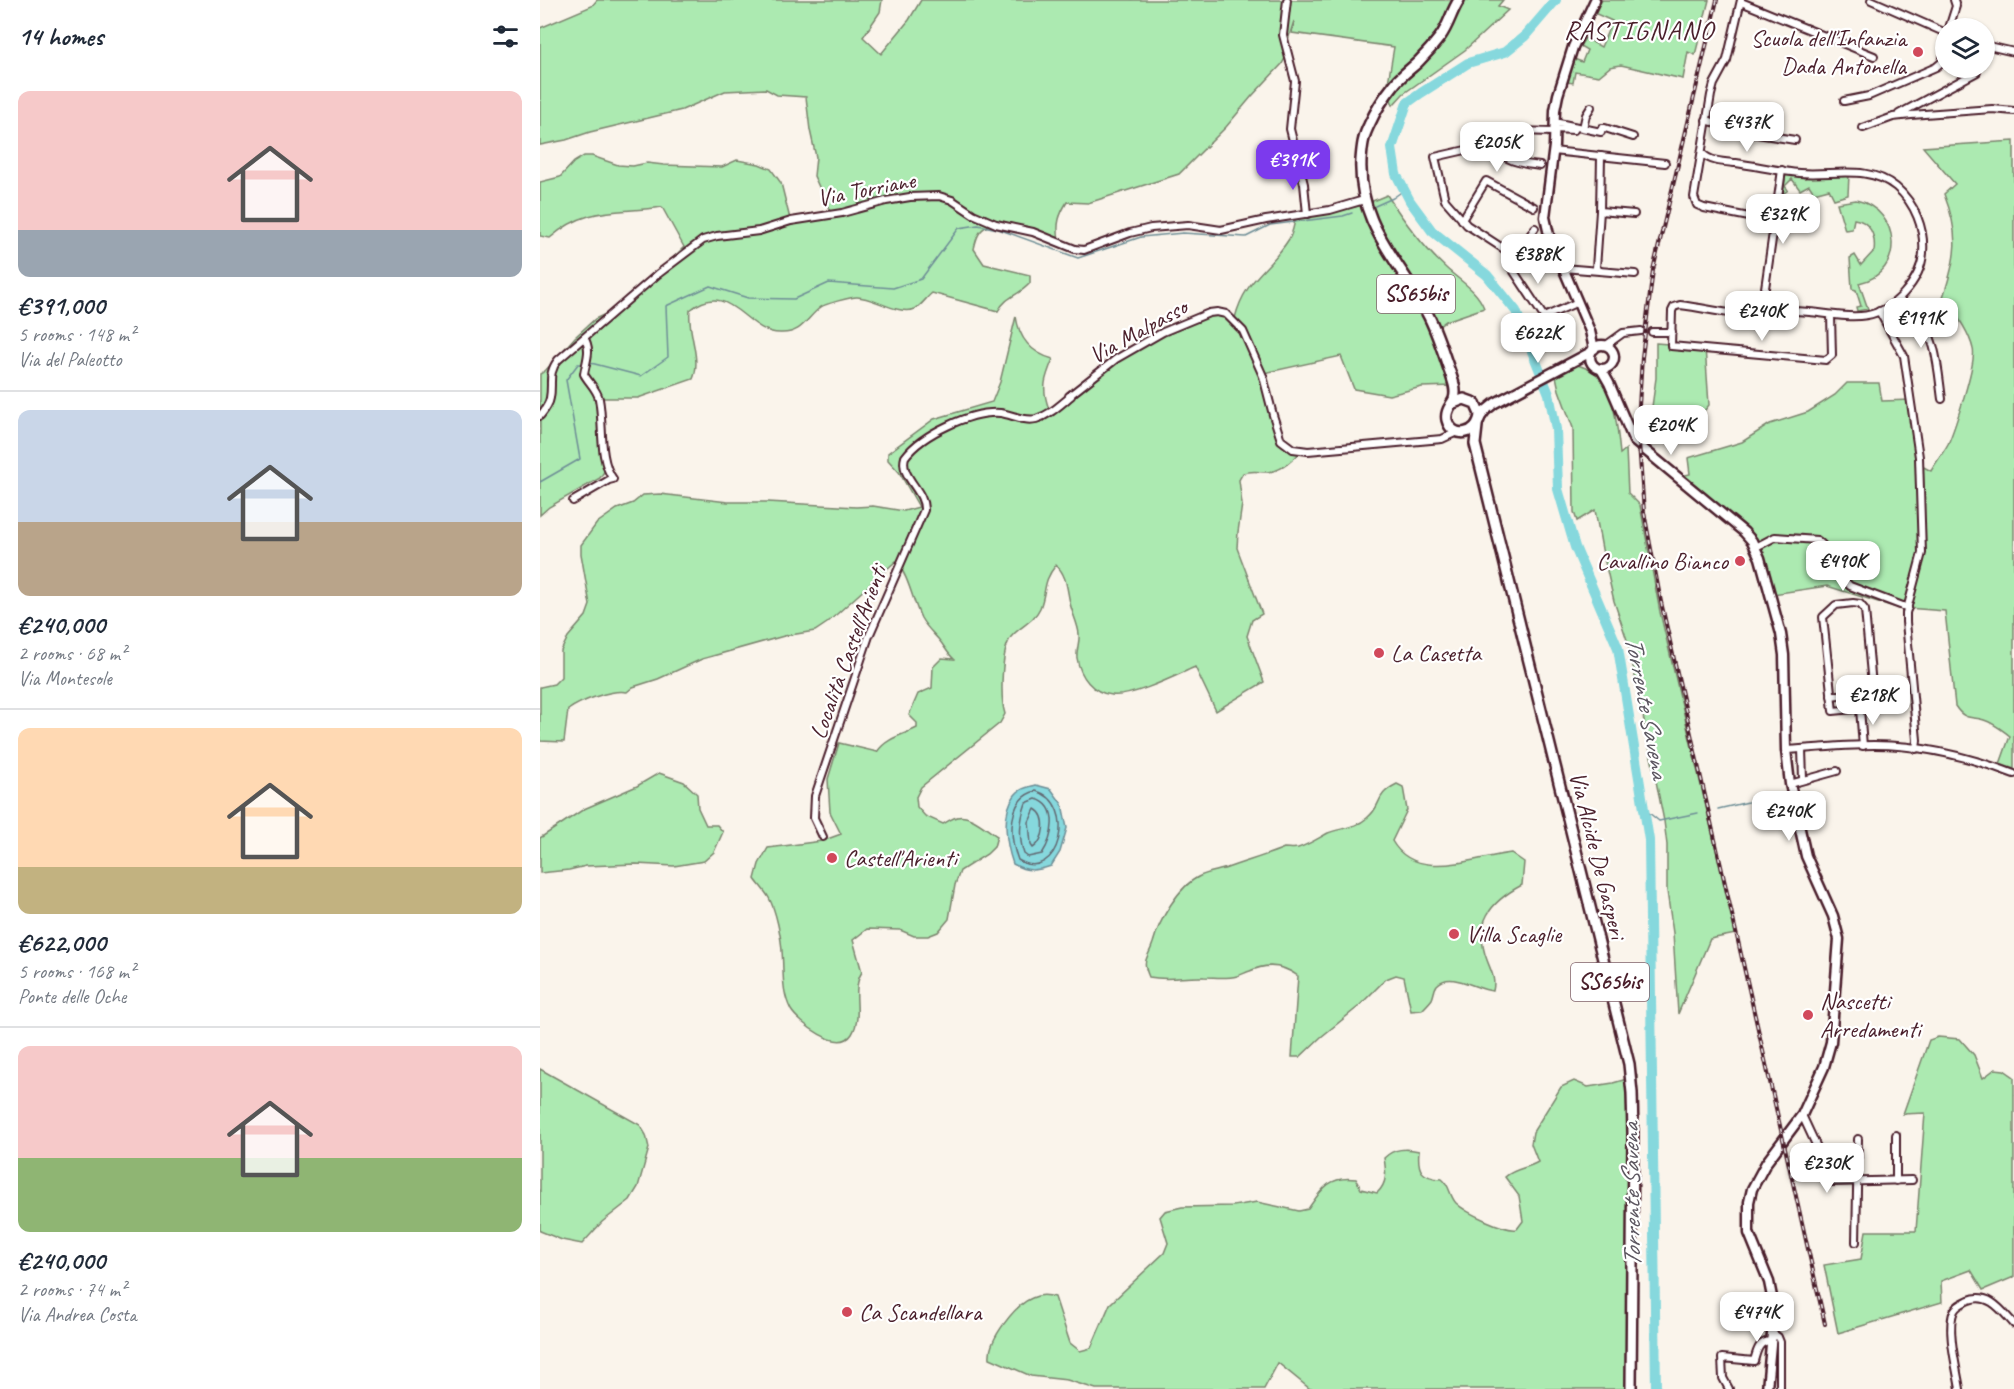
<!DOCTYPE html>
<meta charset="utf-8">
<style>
:root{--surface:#fff;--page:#f2f2f3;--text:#1f2937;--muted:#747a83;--line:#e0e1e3;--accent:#7c3aed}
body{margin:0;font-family:Caveat,sans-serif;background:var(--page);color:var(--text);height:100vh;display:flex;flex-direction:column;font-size:22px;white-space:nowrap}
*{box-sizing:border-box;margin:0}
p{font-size:20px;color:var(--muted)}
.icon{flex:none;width:33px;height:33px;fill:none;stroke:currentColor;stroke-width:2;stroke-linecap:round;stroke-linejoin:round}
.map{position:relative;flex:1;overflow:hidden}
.drawer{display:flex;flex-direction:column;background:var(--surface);width:540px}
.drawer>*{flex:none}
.buttons{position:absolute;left:1395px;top:18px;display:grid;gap:12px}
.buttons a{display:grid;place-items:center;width:60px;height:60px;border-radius:50%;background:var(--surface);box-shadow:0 2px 4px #0004;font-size:30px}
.price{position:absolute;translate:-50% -51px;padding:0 14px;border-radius:12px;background:#fff;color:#222;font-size:20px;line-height:39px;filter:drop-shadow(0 2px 3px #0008)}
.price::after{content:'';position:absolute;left:50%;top:36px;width:18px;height:14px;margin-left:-9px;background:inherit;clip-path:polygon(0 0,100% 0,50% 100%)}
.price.on{background:var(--accent);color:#fff}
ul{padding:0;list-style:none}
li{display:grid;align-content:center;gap:12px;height:318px;padding:0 18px}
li+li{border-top:2px solid var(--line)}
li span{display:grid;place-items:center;height:186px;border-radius:12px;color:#555}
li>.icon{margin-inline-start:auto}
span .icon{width:108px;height:108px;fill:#fffc;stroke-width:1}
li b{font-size:26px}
h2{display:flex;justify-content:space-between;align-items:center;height:72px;padding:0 18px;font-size:26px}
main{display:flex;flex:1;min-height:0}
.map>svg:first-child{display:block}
</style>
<main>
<section class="drawer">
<h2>14 homes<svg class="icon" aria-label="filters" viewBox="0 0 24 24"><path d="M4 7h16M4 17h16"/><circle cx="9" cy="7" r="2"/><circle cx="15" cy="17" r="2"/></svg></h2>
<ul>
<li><span style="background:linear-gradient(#f6c9c9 75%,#9aa5b1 0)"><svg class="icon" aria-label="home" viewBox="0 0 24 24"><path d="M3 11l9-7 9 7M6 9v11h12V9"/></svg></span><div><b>€391,000</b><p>5 rooms · 148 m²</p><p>Via del Paleotto</p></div></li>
<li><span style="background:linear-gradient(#c9d6e8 60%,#b9a48a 0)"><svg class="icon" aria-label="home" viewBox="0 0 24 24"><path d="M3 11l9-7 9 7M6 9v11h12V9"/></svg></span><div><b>€240,000</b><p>2 rooms · 68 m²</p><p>Via Montesole</p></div></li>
<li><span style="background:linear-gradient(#ffd9b3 75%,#c2b280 0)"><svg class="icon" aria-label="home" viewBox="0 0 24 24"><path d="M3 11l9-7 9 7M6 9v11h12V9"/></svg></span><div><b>€622,000</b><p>5 rooms · 168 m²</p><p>Ponte delle Oche</p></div></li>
<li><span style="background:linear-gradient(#f6c9c9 60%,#8fb573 0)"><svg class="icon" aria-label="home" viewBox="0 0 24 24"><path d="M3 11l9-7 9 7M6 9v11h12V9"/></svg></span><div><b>€240,000</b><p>2 rooms · 74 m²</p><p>Via Andrea Costa</p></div></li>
</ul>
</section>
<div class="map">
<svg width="1474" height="1389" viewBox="0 0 1474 1389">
<rect width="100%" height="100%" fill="#faf4eb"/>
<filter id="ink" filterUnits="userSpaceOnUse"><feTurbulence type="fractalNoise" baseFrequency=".0167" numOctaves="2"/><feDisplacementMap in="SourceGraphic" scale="12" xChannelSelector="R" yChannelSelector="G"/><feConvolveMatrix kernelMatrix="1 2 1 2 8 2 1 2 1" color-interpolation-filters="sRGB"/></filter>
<g filter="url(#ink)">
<g fill="#aceab1" stroke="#7b846e" stroke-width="1.5">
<path d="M57,0h285l-2,12 -17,25 18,17 28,-34 12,-20h582l-5,6 10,4 -43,40 -62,44 -10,11 -6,-16 7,-42 -102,-14 2,-12 -7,22v11l-5,10 -30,32 -26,31 -47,47 -91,29 -21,-1c-8,13 -11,22 -8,37 -16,-3 -56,-19 -71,-13 -10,4 -12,14 -14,23l10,15 46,11v8c-11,13 -23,12 -32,28l-66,-18c-5,4 -11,13 -17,16 -16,7 -42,-12 -58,-12 -6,0 -32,7 -36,10 -15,11 -18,27 -41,26 -35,0 -50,-55 -90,-23 -3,22 12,48 3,69l-55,19h-38l7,69 -7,11 -51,29 -9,8v-141l5,-3 30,-34 20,-18 17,-8 50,-42 22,-22 -22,-40c-45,7 -74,-2 -112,31l-10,-2v-54l20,-5 14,-15 10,-6h8l26,9 15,1 14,-3 17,2 58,2 15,-7 22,4 12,5 10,14 9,36 21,-5 20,-1 -17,-37 2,-19 -6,-27 -4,-33 -29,-2 -11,-6 -41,2 -43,19 -92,22 -24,8 -26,5v-117l52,-22z"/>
<path d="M1062,0h107l-14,55 -7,-3 -5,27 -62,-14 -11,2 -11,9 -24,-4 -2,11 -6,-1 7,-23 8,3 5,-12 -7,-4 5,-8 16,9 11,-26 -18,-8z"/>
<path d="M1474,141v628l-14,-5 10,-28c-8,-6 -16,-13 -26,-16 -14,-4 -19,1 -29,-14l-10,-95 -51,-4 -67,-21 -54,8 -22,-53 -70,-65 9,-2 -2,-16 54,-16 28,-18 38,-12 27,-17 12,-12h32l3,18 29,-1 9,65 11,6c5,-9 12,-18 17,-27 6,-14 29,-82 25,-95 -4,-18 -18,-37 -30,-52 14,-41 17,-62 1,-103l11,-10 -32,-37z"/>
<path d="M1246,173l19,5 1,-2 43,-1 -1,20 -14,4 -5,-10 -15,4 -5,-8 -9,5 -8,-11 -7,7 3,4 -5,4z"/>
<path d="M847,195c17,26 37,53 59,73 14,13 31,22 38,40l-38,13 -12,9 19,56 -31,1 -33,8 -35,-6 -13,-33 -77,17 15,56 7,12 15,11c-10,9 -19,19 -34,20 -9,0 -15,-2 -24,1l-4,7 3,24 -4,28 -1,16 25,66 -10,6 -5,16 17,46 -48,29 -21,-44c-18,8 -64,31 -83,28 -20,-2 -32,-19 -35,-37 -1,-8 3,-16 2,-24 -1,-10 -7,-21 -9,-31 -3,-13 -3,-28 -14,-38 -14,17 -9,26 -16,43 -7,15 -20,18 -29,29 -10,14 -11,61 -6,77l-5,9 -79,64 -5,10 1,10 8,9 18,8c4,-2 9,-6 14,-7 12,-4 29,12 40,19l-3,11 -7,7 -27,17 -5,14 -6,34 -11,13 -10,4h-14l-14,-6 -33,-1 -14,11 9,32c-12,19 2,42 -10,62 -13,20 -53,-11 -61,-24 -10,-19 -7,-38 -9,-59 -1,-15 -6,-40 -13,-53 -4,-7 -10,-13 -14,-19l4,-15 9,-16 54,-7 19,-7 -11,-22 -2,-33 11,-36 38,9c9,-14 26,-17 40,-24v-5l-8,-8 9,-21 14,-6 1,-21 9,-9 12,1c-7,-6 -9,-12 -15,-19 -6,-7 -13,-13 -18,-22 -9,-19 -12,-41 -25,-57l-69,62 -12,8 -31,5 -82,23 -44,20 -25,8 -6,5c-15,-3 -47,9 -59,18l-4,32 -24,-1v-54l14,-3 7,-7v-26l7,-14 18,-21 4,-11 -9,-51v-9l16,-22 20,-14 16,-6 10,-8 17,-1 68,8h40l88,5 17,-1 31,5 15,-4 -20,-35 -11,-12v-7l46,-34 58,-17 8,-20 16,-66c3,23 15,37 37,43 -8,19 -12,29 -4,50l59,-46 96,-51 31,6c10,-40 34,-47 54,-79 4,-6 5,-16 7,-23l31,-3 36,-8z"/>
<path d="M1316,200c45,10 50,73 3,83l9,26 -11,2 -1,-4 5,-1 -5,-16 -4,-1 -2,-31 5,-3 6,10 13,-14c2,-15 -4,-30 -20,-32l-2,10 -7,1 -8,-27z"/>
<path d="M1116,343l49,4 4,58 -4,5 -39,5 -15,-1 5,-36z"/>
<path d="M1023,362c14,2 30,6 39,18 13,16 16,54 18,74l6,-5 2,44 12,12 20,107 76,322 -26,5 -32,75 -5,-81 -6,-42v-46l-3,-24 -35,-175 -15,-45 -12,-52 -7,-39 -18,11 -3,-9 -1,-84 -14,-38 -5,-23z"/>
<path d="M119,773l25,9 13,12 1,14 8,17h11l6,7 -9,20 -10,9 -30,5 -38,-2 -50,2 -17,4 -29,3v-35l44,-29 53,-23z"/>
<path d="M857,784l6,3 4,23 -15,31c24,42 82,16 119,12l13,9 -2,23c-32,17 -49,38 -35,75 4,11 9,19 6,31 -17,-1 -42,-21 -56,-6 -3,4 -3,10 -5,14 -3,4 -7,8 -10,11l-11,1 -7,-34 -8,-2 -10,4 -28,28 -37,30 -21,20h-8l6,-81c-15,-11 -31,-13 -48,-5 -4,1 -8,4 -13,5 -11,3 -22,1 -33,1 -20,-1 -34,4 -55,0 -8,-18 -1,-18 4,-34 6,-22 25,-57 47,-67 8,-4 18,-5 27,-8 19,-7 38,-12 57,-20 4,0 10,1 14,0 10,-3 21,-10 30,-15 13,-5 28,-5 39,-15 17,-14 6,-22 30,-34z"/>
<path d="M1398,1037l22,2 14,16 9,23 12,-9 9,1 10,7v200l-31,13 -12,-20 -30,11 1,21 -104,31 -14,-68 37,-6 5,-28h50l9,-118 -22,1 26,-74z"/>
<path d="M0,1069l100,56 6,10 3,13 -11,39 -8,13 -28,22 -20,22 -20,-4 -22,-9z"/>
<path d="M1097,1076l-4,121 -2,192h-321l-32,-26 -14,26h-168l-29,-9 -36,-4 -41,-18c-2,-18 25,-53 42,-60 8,-4 16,-3 23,-1l15,46 10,8 11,-3 19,-44 54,-51 4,-10 -8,-26 5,-6 17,-4 51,-1 24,-4 42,9 9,-2c13,-19 21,-34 48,-30l5,10 16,4c11,-10 9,-22 7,-35 10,-10 22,-10 35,-7 -2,20 3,27 23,28 8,6 7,16 14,24 10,10 49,28 61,26l6,-8 -4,-25 -14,-19c10,-9 21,-8 33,-15l-7,-18 2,-12 28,-45 13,-6 14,6 25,-4z"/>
</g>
<path fill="#86d8dd" stroke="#6e8e96" stroke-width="1.5" d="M496,785l15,4 11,15 5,24 -7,24 -9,14c-15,5 -24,6 -38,-2 -7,-20 -12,-51 2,-69 5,-7 14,-8 21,-10z"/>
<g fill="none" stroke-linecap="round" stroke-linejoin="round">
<g stroke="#626972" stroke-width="1.5">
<path d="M496,791c43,12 23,94 -18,69 -9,-23 -11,-62 18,-69z"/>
<path d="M496,799c25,7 16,40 6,55l-14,3 -4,-3c-6,-17 -4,-34 2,-51z"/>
<path d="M495,809c13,7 10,32 -2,39l-2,-3 -2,-23z"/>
</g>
<g stroke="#6e8e96" stroke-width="1.5">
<path d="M835,206l18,-8 11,-8"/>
<path d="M51,363l50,13 27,-19 -2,-51 44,-20 38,12 46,1 35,-16 64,5 28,-9 38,-51 19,-3 20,4 80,29 63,-21 42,-4 63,4 24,-12 73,-9 9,-3"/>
<path d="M0,482l40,-23 -14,-79 12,-16h3"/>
<path d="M1103,808l16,13 39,-8"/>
<path d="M1178,809l69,-16"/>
</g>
<path stroke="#86d8dd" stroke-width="10" d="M1016,0l-31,36 -20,16 -37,11 -47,30 -14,10 -15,45 4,26 14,27 22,30 55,44 29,36 33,83 7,35 2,60 17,58 43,101 31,192 7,549"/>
<defs>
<g id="minor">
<path d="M747,0l-4,35 12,46 -5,48 14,55 3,30"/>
<path d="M1201,0l-14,60 -13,24 -3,11 -17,102 3,8 7,3 70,14"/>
<path d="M1331,0l75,33"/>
<path d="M1201,2l133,54"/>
<path d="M1409,28l7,-22 -2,-6"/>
<path d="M1444,45l30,7"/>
<path d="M1304,101l25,-5 67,-29 6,-5 4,-17"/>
<path d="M1359,114l78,-42 -13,-4"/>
<path d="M1166,120l45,13 44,7"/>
<path d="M1014,122l47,10 1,-4h3l28,9"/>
<path d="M1043,128l3,-13 5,-8"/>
<path d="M1323,128l30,-11 18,-2 81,-6 22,2"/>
<path d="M1014,129l20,1 2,-3"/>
<path d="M952,144c9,17 31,20 48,22"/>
<path d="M1013,151l112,12"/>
<path d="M1162,153c8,9 23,9 34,10 21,3 42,8 63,10 34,3 69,-9 97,14 19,16 29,42 27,66 -1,15 -9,29 -19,40 -35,40 -73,16 -116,18 -12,0 -24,6 -36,5 -24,-2 -48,-8 -72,-11l-6,2 -2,4 -1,35 155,14 6,-5 -1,-39"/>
<path d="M1060,211l34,3"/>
<path d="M922,220l24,-39 48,26"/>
<path d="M967,251l-40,-26 -22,-25 -10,-43 57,-13 24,-13 38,1"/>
<path d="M974,253l7,-5 14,-20"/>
<path d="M969,258l2,9 33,50 34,-15"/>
<path d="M1023,268l72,6"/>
<path d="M1060,271l-4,-3 4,-57 1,-55"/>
<path d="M1359,299c5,5 12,10 17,15 21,21 22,57 26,85"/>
<path d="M1339,311l25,45 15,101 3,96 -16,60v9l11,118 -1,9"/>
<path d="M1221,316l21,-146"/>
<path d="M1112,332h20"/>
<path d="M1065,346l18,-13 18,-2"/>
<path d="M529,396l47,-37 47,-27 46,-19 8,-1 9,2 17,17 20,45 10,39 8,25 12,9 15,2 134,-12 15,-7"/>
<path d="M0,416c4,-5 9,-11 10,-18 3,-15 -3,-24 8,-38l100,-86 45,-34 14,-4 42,-5 32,-10 51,-8 44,-12 24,-4 29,-1 13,4 21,14 23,10 37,8 42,17 9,1 46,-17 21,-5 37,-3 33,5 45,-10 64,-10 34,-10"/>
<path d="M33,501l36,-21 4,-1c-15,-21 -9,-55 -14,-80 -2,-10 -11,-17 -15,-25 2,-13 8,-25 0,-36"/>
<path d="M1216,547l19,-10 42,3c16,11 18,34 33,46l58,22"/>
<path d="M1313,603l7,1 5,6 9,97 -41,4 -10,-94 13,-12z"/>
<path d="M1291,696l40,-5"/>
<path d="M1320,709l3,37"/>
<path d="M1262,749l1,30"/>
<path d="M1246,750c29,-2 59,-5 88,-5 47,0 96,12 140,29"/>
<path d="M1250,784l47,-13"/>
<path d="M283,837l-9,-19 1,-22 54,-160 55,-126c1,-20 -25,-33 -19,-53 17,-23 66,-46 95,-44 11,1 24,9 36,6 14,-4 24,-14 35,-23"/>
<path d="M1262,1115l21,45 2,19 5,3 82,-2"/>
<path d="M1356,1181v-46"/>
<path d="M1316,1242l2,-103"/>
<path d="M1232,1333l6,4 2,5v47"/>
<path d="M1189,1389l-6,-11 -1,-20 32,3c3,-11 5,-20 17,-20"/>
<path d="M1420,1389c-3,-19 -14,-61 -6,-78 3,-6 9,-8 15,-11 20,-8 33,11 45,24"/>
</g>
<g id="secondary">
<circle cx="1062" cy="357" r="12"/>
<path d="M1054,349l-4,-18 -41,-96 -4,-18 9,-71 1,-36 3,-15 15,-48 22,-47"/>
<path d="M1061,369l8,14 25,58 110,91 8,9 8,17 21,76 3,21 2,95 4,34 16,72 27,60 6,23 -8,103 -7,25 -22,48 -36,48 -14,26 -3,13v31l20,49 3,15v36l-5,56"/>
<path d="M940,418l5,-7 10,-8 96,-51"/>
</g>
<g id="primary">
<path d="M911,404l13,-5 11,4 5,11c-1,21 -28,26 -33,6 -2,-9 4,-14 7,-21 3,-9 -1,-18 -4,-27 -7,-19 -13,-41 -23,-59 -28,-54 -69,-87 -66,-153 1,-12 2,-24 8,-35 6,-13 15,-28 24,-39 7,-10 18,-17 26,-25 8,-8 15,-16 21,-24 9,-12 11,-25 19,-37"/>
<path d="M937,426l-2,18 154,620 3,29 1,40 -2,256"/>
</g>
</defs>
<use href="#minor" stroke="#4a1f2b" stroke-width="10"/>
<use href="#secondary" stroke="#4a1f2b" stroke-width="13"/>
<use href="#primary" stroke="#4a1f2b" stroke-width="14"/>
<use href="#minor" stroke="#fff" stroke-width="6"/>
<use href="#secondary" stroke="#fff" stroke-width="8"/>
<use href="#primary" stroke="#fff" stroke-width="9"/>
<defs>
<path id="rail" d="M1177,0l-64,270 -11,87 -4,65 2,36 4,54 17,90 164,722"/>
</defs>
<use href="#rail" stroke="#4a1f2b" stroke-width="4"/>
<use href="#rail" stroke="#fff" stroke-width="1.5" stroke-dasharray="4.5" stroke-linecap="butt"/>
</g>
</g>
<g fill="#d1495b" stroke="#fff" stroke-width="2">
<circle cx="1378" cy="52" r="6"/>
<circle cx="1200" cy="561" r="6"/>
<circle cx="839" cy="653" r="6"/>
<circle cx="292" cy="858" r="6"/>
<circle cx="914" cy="934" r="6"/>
<circle cx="1268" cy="1015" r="6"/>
<circle cx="307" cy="1312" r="6"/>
</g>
<g text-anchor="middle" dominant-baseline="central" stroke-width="4.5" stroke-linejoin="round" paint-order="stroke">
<g fill="#fff" stroke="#80626b" stroke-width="1.5">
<rect x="837" y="275" width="78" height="38" rx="4.5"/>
<rect x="1031" y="963" width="78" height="38" rx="4.5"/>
</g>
<g font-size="22" font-weight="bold" fill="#4a1f2b">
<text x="876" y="294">SS65bis</text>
<text x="1070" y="982">SS65bis</text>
</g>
<g font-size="24" fill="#4a1f2b" stroke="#fff" text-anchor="start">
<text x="1366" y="38" text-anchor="end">Scuola dell'Infanzia<tspan x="1366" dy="28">Dada Antonella</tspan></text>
<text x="1188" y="561" text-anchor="end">Cavallino Bianco</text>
<text x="851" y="653">La Casetta</text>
<text x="304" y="858">Castell'Arienti</text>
<text x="926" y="934">Villa Scaglie</text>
<text x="1280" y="1001">Nascetti<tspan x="1280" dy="28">Arredamenti</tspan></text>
<text x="319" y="1312">Ca Scandellara</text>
</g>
<g font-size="24" fill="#4a1f2b" stroke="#fff">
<text transform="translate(326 189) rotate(-11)">Via Torriane</text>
<text transform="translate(598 331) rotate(-29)">Via Malpasso</text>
<text transform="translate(308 652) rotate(-70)">Località Castell'Arienti</text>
<text transform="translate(1058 855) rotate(76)">Via Alcide De Gasperi</text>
</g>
<g font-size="26" font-style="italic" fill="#5c5660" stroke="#fff">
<text transform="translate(1107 707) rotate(79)">Torrente Savena</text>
<text transform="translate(1091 1195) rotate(-91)">Torrente Savena</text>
</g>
<g font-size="27" letter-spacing="1.5" fill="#4a1f2b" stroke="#fff">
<text x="1099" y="30">RASTIGNANO</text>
</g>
</g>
</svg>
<div class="buttons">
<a><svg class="icon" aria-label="layers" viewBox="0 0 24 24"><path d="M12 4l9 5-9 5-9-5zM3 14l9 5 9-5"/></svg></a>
</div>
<b class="price" style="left:1207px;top:153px">€437K</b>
<b class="price" style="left:957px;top:173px">€205K</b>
<b class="price on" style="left:753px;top:191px">€391K</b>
<b class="price" style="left:1243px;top:245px">€329K</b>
<b class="price" style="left:998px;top:285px">€388K</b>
<b class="price" style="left:1222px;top:342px">€240K</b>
<b class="price" style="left:1381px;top:349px">€191K</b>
<b class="price" style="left:998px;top:364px">€622K</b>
<b class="price" style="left:1131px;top:456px">€204K</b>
<b class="price" style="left:1303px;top:592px">€490K</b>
<b class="price" style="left:1333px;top:726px">€218K</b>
<b class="price" style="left:1249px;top:842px">€240K</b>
<b class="price" style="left:1287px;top:1194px">€230K</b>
<b class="price" style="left:1217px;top:1343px">€474K</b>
</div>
</main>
